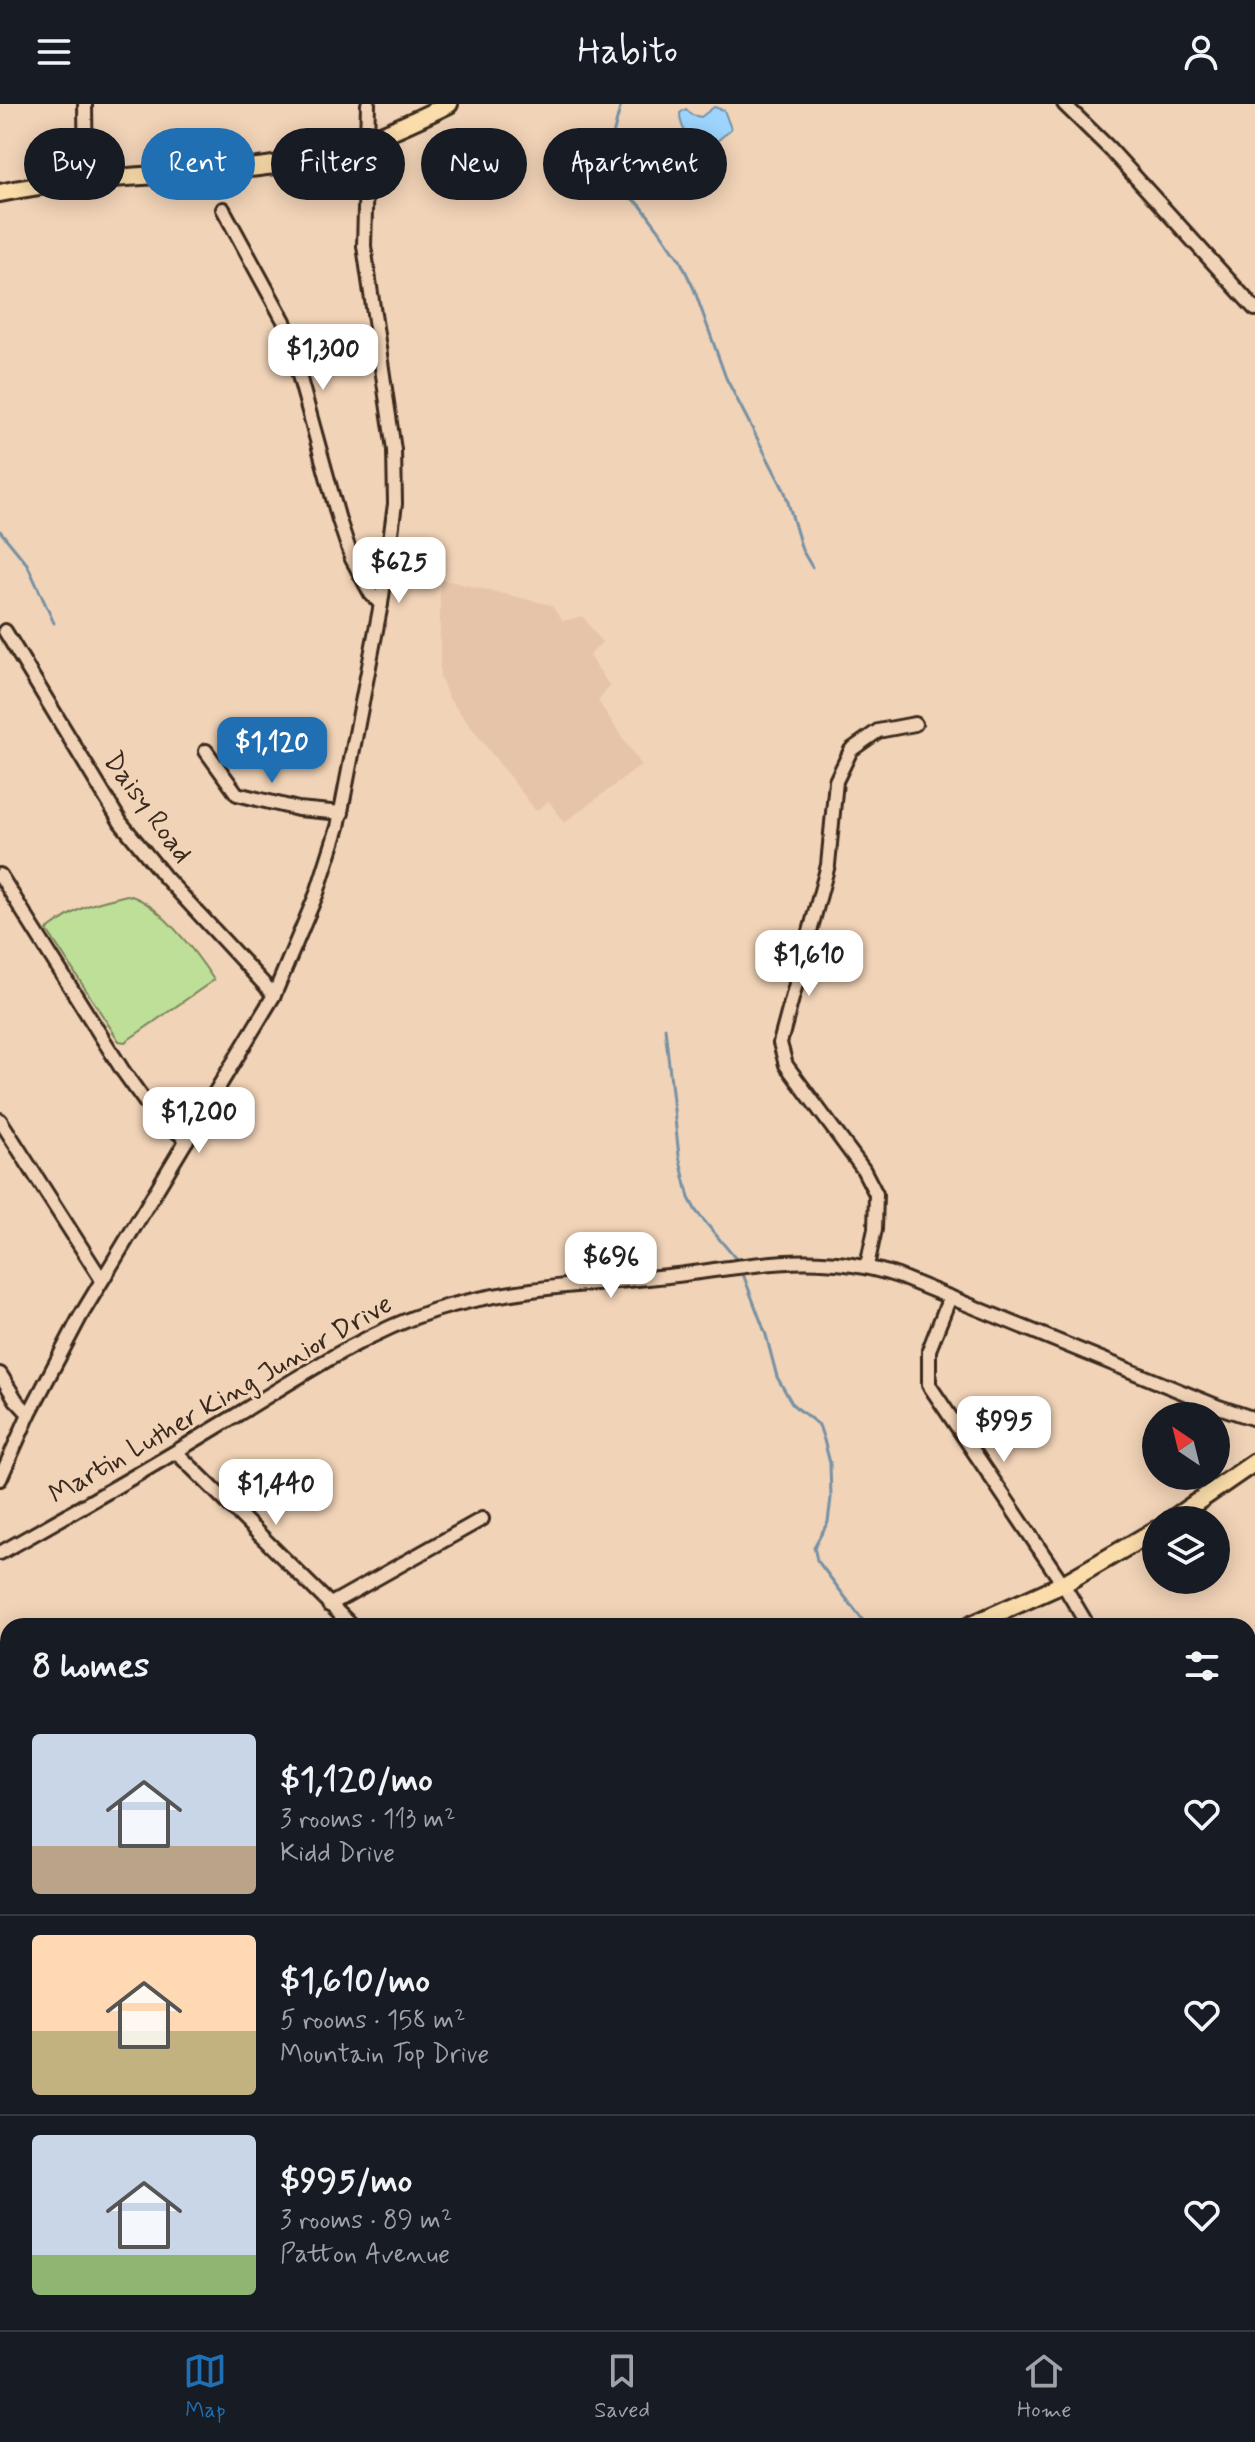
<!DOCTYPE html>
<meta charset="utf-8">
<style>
:root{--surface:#171b24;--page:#20242c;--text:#f1f3f6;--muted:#9ea1a6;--line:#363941;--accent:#1f6fb2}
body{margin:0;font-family:Mynerve,sans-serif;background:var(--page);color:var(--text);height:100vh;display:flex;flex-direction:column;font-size:30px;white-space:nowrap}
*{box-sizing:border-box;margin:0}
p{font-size:26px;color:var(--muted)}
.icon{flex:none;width:44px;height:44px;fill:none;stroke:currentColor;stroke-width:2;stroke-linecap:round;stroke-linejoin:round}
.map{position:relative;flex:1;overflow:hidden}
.details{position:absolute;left:0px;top:1514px;width:1256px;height:712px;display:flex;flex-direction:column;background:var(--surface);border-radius:24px 24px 0 0;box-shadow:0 4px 20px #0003}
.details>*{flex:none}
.guide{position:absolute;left:24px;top:24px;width:800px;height:72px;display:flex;gap:16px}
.needle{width:52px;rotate:325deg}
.tools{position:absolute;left:1142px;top:1298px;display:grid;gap:16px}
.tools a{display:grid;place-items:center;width:88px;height:88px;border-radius:50%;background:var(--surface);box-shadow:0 4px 20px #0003;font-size:40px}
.price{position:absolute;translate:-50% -68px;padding:0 18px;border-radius:16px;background:#fff;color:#222;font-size:26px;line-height:52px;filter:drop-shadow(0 2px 4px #0008)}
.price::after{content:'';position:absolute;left:50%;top:48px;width:24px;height:18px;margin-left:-12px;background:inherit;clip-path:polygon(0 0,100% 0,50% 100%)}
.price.current{background:var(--accent);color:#fff}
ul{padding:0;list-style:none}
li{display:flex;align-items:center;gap:24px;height:200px;padding:0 32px}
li+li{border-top:2px solid var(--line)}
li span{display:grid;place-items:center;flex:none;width:224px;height:160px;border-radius:8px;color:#555}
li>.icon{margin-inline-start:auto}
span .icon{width:96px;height:96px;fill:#fffc;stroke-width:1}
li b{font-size:34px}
h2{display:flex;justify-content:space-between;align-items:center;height:96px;padding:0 32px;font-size:34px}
.tag{padding:0 28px;border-radius:36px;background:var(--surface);box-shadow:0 4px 20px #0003;font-size:28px;line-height:72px}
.tag.current{background:var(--accent);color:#fff}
header{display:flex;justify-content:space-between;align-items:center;height:104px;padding:0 32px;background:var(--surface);font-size:36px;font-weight:600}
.tabs{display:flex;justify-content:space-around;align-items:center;height:112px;border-top:2px solid var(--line);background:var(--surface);font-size:22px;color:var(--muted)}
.tabs a{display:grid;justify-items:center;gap:4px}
.tabs .current{color:var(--accent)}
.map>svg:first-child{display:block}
</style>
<header><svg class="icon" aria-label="menu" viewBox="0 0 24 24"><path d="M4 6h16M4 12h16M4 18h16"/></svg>Habito<svg class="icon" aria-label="person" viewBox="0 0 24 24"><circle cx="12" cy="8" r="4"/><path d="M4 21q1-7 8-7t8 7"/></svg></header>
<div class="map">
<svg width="1255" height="2226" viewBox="0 0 1255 2226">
<rect width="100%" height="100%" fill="#f1d3b7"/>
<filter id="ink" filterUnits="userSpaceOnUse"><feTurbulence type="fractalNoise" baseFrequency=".0125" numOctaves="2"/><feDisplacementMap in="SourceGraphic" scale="16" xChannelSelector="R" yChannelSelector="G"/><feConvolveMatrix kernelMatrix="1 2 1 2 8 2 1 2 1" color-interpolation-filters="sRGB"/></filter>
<g filter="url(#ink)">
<path fill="#e6c4a9" d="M440,475l111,26 12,16 19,-5 20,26 -13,14 21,30 -12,15 43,64 -77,58 -15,-22 -13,10 -88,-114 -8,-21z"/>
<g fill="#bddf98" stroke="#7c845b" stroke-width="2">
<path d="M127,791c30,5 70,59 87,85l-89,62 -6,-1 -72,-111c33,-24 42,-26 80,-35z"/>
<path d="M1062,2218h99l2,7 -99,1z"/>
</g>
<path fill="#9ed5fe" stroke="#7691a4" stroke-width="2" d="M714,3l10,3 7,19 -16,14 -14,4c-13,-8 -21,-19 -21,-34l6,-4 6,6 9,2z"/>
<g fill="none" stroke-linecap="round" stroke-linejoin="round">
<g stroke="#7691a4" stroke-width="3">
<path d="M621,0l-11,43 10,35 4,10 17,14 18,24 21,30 14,29 32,89 59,114 17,58 10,17"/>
<path d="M0,427l27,33 27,59"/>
<path d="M665,924l14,128 10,42 7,13 40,48"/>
<path d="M743,1170l23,61 11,42 16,28 26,20 5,15 6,23 1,35 -3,24 -14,25 3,13 50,66"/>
<path d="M1248,2105l7,12"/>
<path d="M880,2218l15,7"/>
</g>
<defs>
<g id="minor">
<path d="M85,0l1,78"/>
<path d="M1064,0l45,44 146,161"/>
<path d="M223,105l61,112 55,199 13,39 19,35 10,10"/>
<path d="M5,527l116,192 43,53 110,119"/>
<path d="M206,647l31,43 61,15 44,4"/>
<path d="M0,771l123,196 28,39 36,30"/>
<path d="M0,1016l102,160"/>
<path d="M867,1162l8,-37 1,-35 -13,-25 -77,-104 -6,-22 48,-178 8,-84 15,-31 27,-19 37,-7"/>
<path d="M950,1193l-21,53v35l134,199 25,42"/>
<path d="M0,1270l16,26 13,14"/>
<path d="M176,1348l176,174"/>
<path d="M0,1375l29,-65 51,-97 194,-322 43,-102 21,-66 43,-223 14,-100 -1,-54 -30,-204 4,-142"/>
<path d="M0,1449c79,-44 158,-90 235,-137 63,-38 127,-82 197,-105 76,-24 166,-27 245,-36 79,-10 143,-25 221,1l321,131 36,12"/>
<path d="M329,1501l153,-86"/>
<path d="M0,1579l8,40"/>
<path d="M0,1710l8,-8"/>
<path d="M1248,1835l7,17"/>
<path d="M0,2129l8,-2"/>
<path d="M464,2218l5,8"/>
<path d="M948,2218l3,8"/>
<path d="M896,2226l20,-8"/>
</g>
<g id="major">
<path d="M0,89c92,-20 188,-15 281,-29 59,-9 115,-34 168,-60"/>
<path d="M1171,1416l84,-58"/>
<path d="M969,1522l94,-42 93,-54"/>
<path d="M0,1942l8,-4"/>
<path d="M1248,1997l7,-1"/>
</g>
</defs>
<use href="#minor" stroke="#3b2a1e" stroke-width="18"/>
<use href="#major" stroke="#3b2a1e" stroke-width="22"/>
<use href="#minor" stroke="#f1d3b7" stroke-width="12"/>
<use href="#major" stroke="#fbddab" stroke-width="16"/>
</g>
</g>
<g text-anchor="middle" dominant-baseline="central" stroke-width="6" stroke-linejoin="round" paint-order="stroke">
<g font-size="28" fill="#3b2a1e" stroke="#f1d3b7">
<text transform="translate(147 704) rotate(54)">Daisy Road</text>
<text transform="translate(221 1296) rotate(-30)">Martin Luther King Junior Drive</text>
</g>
</g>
</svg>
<div class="tools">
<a><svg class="needle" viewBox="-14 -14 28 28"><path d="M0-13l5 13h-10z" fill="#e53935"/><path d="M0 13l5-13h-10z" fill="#9ea1a6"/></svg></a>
<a><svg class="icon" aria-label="layers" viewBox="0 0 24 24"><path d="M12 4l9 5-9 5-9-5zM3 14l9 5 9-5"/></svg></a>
</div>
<b class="price" style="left:323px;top:288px">$1,300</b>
<b class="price" style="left:399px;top:501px">$625</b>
<b class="price current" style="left:272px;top:681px">$1,120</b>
<b class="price" style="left:809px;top:894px">$1,610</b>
<b class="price" style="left:199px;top:1051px">$1,200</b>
<b class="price" style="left:611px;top:1196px">$696</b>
<b class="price" style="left:1004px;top:1360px">$995</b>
<b class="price" style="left:276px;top:1423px">$1,440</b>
<div class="guide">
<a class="tag">Buy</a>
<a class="tag current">Rent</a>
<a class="tag">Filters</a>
<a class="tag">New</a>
<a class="tag">Apartment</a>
</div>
<section class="details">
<h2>8 homes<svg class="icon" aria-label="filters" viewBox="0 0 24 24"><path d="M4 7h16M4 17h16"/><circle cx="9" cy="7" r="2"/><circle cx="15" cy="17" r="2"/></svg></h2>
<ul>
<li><span style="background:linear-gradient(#c9d6e8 70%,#b9a48a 0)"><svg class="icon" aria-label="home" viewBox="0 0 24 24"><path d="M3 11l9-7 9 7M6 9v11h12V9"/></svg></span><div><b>$1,120/mo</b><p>3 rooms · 113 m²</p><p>Kidd Drive</p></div><svg class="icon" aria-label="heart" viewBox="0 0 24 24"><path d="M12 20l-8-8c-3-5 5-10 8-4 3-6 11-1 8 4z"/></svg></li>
<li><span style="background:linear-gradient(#ffd9b3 60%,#c2b280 0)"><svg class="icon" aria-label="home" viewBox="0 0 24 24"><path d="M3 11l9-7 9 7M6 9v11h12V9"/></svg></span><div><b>$1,610/mo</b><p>5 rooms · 158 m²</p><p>Mountain Top Drive</p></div><svg class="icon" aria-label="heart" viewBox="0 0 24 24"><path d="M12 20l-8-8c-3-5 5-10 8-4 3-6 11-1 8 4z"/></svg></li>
<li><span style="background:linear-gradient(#c9d6e8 75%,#8fb573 0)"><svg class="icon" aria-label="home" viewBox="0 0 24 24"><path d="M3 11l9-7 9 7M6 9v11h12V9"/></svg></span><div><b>$995/mo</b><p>3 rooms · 89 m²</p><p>Patton Avenue</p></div><svg class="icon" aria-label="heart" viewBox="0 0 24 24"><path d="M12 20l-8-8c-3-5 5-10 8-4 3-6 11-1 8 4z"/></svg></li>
</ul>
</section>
</div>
<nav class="tabs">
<a class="current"><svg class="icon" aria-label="map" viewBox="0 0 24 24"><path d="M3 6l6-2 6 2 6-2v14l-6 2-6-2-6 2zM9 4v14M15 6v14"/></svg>Map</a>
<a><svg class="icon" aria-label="saved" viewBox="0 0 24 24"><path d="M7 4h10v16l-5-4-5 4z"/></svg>Saved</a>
<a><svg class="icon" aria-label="home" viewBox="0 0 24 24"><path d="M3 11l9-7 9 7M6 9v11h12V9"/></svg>Home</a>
</nav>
